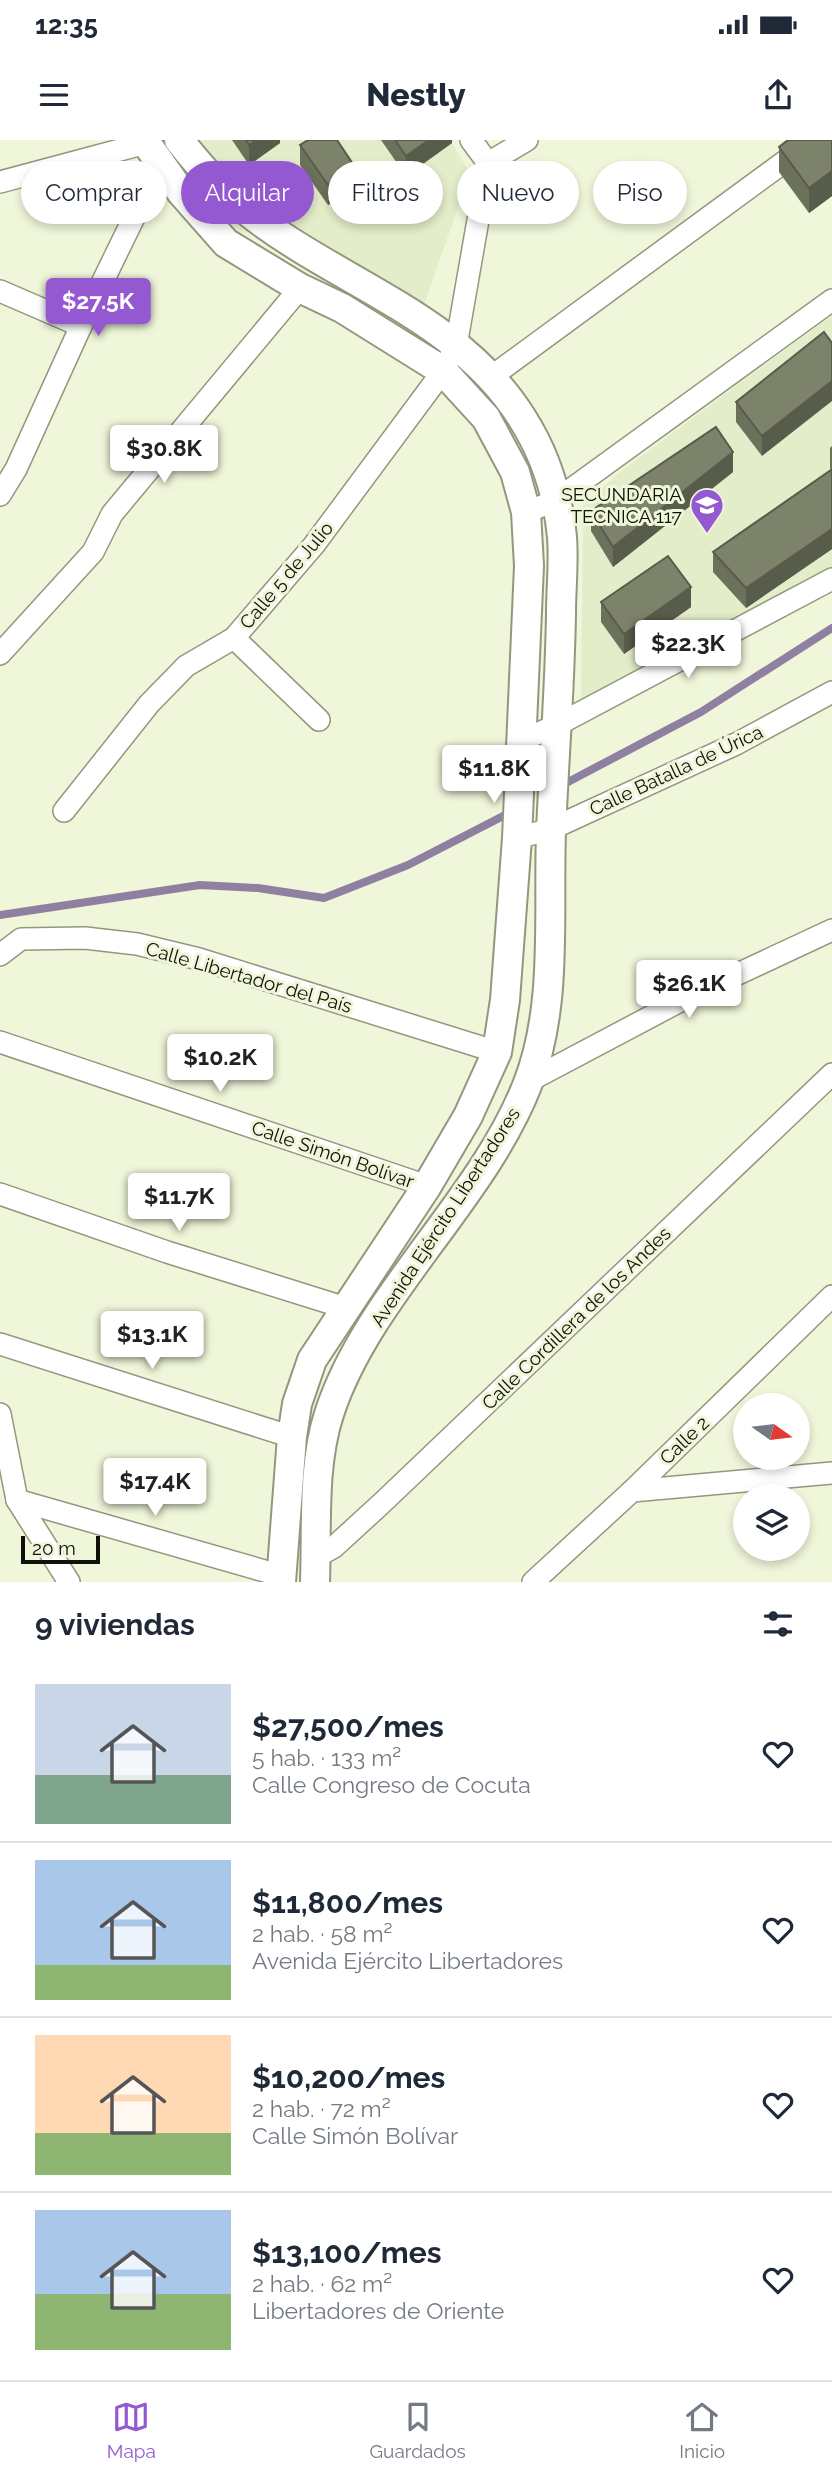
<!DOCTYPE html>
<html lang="es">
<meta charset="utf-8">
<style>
:root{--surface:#fff;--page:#f2f2f3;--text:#1f2937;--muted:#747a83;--line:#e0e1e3;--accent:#9458d0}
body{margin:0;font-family:Raleway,sans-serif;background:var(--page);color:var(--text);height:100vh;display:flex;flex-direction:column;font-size:26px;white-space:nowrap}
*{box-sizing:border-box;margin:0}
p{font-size:23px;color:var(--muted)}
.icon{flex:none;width:38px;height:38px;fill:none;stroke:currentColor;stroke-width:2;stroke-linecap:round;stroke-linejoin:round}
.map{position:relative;height:1442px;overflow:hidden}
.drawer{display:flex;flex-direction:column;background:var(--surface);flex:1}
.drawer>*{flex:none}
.top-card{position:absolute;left:21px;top:21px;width:791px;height:63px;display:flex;gap:14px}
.needle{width:46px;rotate:104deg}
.fabs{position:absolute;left:733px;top:1253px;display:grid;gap:14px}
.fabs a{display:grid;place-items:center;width:77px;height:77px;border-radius:50%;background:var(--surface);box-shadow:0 4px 10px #0003;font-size:35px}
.scale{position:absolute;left:21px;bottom:18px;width:79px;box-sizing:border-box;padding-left:7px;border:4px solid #0f1208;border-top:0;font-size:19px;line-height:24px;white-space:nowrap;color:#0f1208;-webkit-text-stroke:5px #eff6d9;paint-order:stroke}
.price{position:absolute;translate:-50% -60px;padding:0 16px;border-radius:7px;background:#fff;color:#222;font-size:23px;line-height:46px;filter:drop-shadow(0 2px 4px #0008)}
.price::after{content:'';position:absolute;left:50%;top:42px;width:21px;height:16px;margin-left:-10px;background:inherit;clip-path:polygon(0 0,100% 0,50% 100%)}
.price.current{background:var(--accent);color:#fff}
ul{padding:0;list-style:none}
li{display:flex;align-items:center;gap:21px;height:175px;padding:0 35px}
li+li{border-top:2px solid var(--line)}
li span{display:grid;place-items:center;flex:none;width:196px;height:140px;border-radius:0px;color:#555}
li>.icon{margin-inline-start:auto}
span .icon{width:84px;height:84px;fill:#fffc;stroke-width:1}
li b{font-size:30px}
h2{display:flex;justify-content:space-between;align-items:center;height:84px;padding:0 35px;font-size:30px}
.tag{padding:0 24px;border-radius:32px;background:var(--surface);box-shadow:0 4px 10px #0003;font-size:24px;line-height:63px}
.tag.current{background:var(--accent);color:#fff}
.status{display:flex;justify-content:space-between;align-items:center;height:49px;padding:0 35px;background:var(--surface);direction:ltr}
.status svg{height:19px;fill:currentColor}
header{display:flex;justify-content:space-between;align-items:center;height:91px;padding:0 35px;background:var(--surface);font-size:32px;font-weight:800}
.menu{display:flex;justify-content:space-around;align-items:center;height:98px;border-top:2px solid var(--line);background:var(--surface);font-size:19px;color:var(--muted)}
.menu a{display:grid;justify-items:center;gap:4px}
.menu .current{color:var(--accent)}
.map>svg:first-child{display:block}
</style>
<div class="status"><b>12:35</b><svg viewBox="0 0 49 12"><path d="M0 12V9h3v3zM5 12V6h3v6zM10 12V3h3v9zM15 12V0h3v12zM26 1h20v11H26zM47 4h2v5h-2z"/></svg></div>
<header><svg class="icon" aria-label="menu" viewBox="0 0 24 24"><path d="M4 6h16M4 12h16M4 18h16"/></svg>Nestly<svg class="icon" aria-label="share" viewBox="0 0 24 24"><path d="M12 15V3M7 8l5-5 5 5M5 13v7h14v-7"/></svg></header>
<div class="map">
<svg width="832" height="1442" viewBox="0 0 832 1442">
<rect width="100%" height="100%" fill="#eff6d9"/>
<g fill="#e4edc9">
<path d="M196,0h254l20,33 -46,132 -131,-73 -73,-56z"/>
<path d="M832,175v251l-67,39 -184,97 2,-198 41,-35z"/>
</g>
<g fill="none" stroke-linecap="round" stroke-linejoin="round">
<g stroke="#8f80a2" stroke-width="8">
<path d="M568,642l133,-70 131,-84"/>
<path d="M0,775l200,-30 58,3 66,10 84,-33 105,-54"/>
</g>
<defs>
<g id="street">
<path d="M471,0l17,23"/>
<path d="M0,42l146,-39"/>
<path d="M0,151l81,35"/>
<path d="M491,237l323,-237"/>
<path d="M0,355l16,-26 65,-143 80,-164"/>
<path d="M526,372l29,-11 277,-201"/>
<path d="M234,498l85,82"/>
<path d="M0,514l93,-102 19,-38 188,-226"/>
<path d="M521,601l38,-17 273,-145"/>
<path d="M64,671l85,-107 37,-38 48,-28 80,-93 129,-174 13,-25 32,-183 39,-23"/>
<path d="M517,698l34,-9 185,-85 96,-52"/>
<path d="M0,815l21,-16 64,-1 52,6 62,15 298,93"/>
<path d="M0,902l427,144"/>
<path d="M529,941l153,-81 150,-70"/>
<path d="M0,1054l167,58 179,56"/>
<path d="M0,1204l292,93"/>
<path d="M0,1274l17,86 52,82"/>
<path d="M632,1351l200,-18"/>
<path d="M17,1360l265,76"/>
<path d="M316,1417l18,-10 48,-44 450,-429"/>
<path d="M533,1442l99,-91 200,-195"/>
</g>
<g id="secondary">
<path d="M144,0l37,52 45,51 74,45 42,20 101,63 43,47 29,54 11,40 3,54 -12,272 -12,162 -8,52 -29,64 -41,70 -115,174 -15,44 -5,33 -11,145"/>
<path d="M179,0c23,29 46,55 77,78 89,67 204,101 266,200 23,36 36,77 40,119 2,25 -1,51 -1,76 -1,74 -7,146 -10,219 -3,82 7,174 -23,251 -45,117 -161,213 -199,331 -17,52 -12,114 -14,168"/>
</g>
</defs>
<use href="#street" stroke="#92987e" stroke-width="24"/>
<use href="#secondary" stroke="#92987e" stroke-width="32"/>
<use href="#street" stroke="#fff" stroke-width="21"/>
<use href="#secondary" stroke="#fff" stroke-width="28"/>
</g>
<g fill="#6c715b">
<path d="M232,0h48v3l-31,22z"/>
<path d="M381,0h71v3l-46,33z"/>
<path d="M832,0v56l-23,17 -30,-41v-25z"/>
<path d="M300,5l55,42 -27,18 -28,-40z"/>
<path d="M824,192l-62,124 -26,-34v-20z"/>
<path d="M832,306v26l-2,-4v-20z"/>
<path d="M733,332l-120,95 -22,-36v-20z"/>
<path d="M832,332v77l-86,59 -33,-36v-20z"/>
<path d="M601,462l90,5 -67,47 -23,-32z"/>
</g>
<g fill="#585c4a">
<path d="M256,0h24v3l-31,22v-20z"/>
<path d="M429,0h23v3l-46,33v-20z"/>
<path d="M355,27v20l-27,18v-20z"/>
<path d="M832,31v25l-23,17v-25z"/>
<path d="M832,241v20l-70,55v-20z"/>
<path d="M733,312v20l-120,95v-20z"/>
<path d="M832,389v20l-86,59v-20z"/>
<path d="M691,447v20l-67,47v-20z"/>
</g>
<g fill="#7d836a" stroke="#585c4a" stroke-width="2">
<path d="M246,0h10l-7,5z"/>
<path d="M308,0h29l18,27 -27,18 -28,-40z"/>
<path d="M395,0h34l-23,16z"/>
<path d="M788,0h44v31l-23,17 -30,-41z"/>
<path d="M824,192l8,11v38l-70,55 -26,-34z"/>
<path d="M716,287l17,25 -120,95 -22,-36z"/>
<path d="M831,330l1,2v57l-86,59 -33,-36z"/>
<path d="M668,416l23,31 -67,47 -23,-32z"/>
</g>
<defs>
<symbol id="school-pin" viewBox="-11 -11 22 30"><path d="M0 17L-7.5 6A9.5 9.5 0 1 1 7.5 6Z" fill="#9458d0" stroke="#eff6d9"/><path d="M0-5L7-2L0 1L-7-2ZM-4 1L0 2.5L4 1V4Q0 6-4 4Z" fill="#fff"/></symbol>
</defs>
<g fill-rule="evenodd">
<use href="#school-pin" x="688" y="346" width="38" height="52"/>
</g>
<g text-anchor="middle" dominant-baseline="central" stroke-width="6" stroke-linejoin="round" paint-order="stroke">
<g font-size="19" fill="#0f1208" stroke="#eff6d9" text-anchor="end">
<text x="682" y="354">SECUNDARIA<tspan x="682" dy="22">TECNICA 117</tspan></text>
</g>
<g font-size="19" fill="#0f1208" stroke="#eff6d9">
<text transform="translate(286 435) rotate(-50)">Calle 5 de Julio</text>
<text transform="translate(676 630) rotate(-25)">Calle Batalla de Úrica</text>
<text transform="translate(249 837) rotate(16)">Calle Libertador del País</text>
<text transform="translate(333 1014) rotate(19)">Calle Simón Bolívar</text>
<text transform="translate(445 1077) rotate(-57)">Avenida Ejército Libertadores</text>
<text transform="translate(576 1178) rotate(-44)">Calle Cordillera de los Andes</text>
<text transform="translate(684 1300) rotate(-44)">Calle 2</text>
</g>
</g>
</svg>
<div class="fabs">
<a><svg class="needle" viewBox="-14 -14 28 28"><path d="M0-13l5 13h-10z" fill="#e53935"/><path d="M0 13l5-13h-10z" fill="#747a83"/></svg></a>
<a><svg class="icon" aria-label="layers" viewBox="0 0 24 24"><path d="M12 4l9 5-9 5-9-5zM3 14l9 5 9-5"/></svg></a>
</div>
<div class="scale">20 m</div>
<b class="price current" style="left:98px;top:198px">$27.5K</b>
<b class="price" style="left:164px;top:345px">$30.8K</b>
<b class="price" style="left:688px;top:540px">$22.3K</b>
<b class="price" style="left:494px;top:665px">$11.8K</b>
<b class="price" style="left:689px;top:880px">$26.1K</b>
<b class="price" style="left:220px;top:954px">$10.2K</b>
<b class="price" style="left:179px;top:1093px">$11.7K</b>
<b class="price" style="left:152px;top:1231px">$13.1K</b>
<b class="price" style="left:155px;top:1378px">$17.4K</b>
<div class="top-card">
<a class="tag">Comprar</a>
<a class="tag current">Alquilar</a>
<a class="tag">Filtros</a>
<a class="tag">Nuevo</a>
<a class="tag">Piso</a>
</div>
</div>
<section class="drawer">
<h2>9 viviendas<svg class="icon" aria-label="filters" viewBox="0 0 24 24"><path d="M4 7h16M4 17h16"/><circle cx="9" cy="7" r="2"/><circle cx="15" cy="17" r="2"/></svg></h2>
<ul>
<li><span style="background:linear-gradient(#c9d6e8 65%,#7fa58c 0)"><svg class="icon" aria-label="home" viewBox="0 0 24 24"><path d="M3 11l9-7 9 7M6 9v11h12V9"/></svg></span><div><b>$27,500/mes</b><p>5 hab. · 133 m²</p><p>Calle Congreso de Cocuta</p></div><svg class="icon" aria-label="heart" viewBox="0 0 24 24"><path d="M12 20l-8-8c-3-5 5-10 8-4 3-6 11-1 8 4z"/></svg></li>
<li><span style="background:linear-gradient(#a9c7e8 75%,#8fb573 0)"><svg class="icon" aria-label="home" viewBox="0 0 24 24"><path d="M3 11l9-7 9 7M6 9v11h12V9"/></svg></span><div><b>$11,800/mes</b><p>2 hab. · 58 m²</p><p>Avenida Ejército Libertadores</p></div><svg class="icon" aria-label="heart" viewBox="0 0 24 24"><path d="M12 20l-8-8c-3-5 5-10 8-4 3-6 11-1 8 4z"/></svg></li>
<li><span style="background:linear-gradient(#ffd9b3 70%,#8fb573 0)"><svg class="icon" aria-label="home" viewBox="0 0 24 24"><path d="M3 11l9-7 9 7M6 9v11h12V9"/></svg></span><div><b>$10,200/mes</b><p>2 hab. · 72 m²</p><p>Calle Simón Bolívar</p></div><svg class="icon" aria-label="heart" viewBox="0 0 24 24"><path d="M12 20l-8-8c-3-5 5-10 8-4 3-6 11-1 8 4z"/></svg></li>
<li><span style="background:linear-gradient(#a9c7e8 60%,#8fb573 0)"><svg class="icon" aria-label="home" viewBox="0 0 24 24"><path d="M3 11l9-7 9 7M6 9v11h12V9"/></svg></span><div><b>$13,100/mes</b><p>2 hab. · 62 m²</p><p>Libertadores de Oriente</p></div><svg class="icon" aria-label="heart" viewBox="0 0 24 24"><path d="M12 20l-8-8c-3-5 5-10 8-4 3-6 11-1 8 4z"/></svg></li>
</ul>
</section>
<nav class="menu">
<a class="current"><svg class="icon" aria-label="map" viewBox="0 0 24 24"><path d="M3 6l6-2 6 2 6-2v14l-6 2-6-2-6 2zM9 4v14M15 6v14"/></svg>Mapa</a>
<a><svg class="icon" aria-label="saved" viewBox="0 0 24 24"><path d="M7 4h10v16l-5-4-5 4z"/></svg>Guardados</a>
<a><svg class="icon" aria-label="home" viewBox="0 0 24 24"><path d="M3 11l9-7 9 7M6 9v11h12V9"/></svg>Inicio</a>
</nav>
